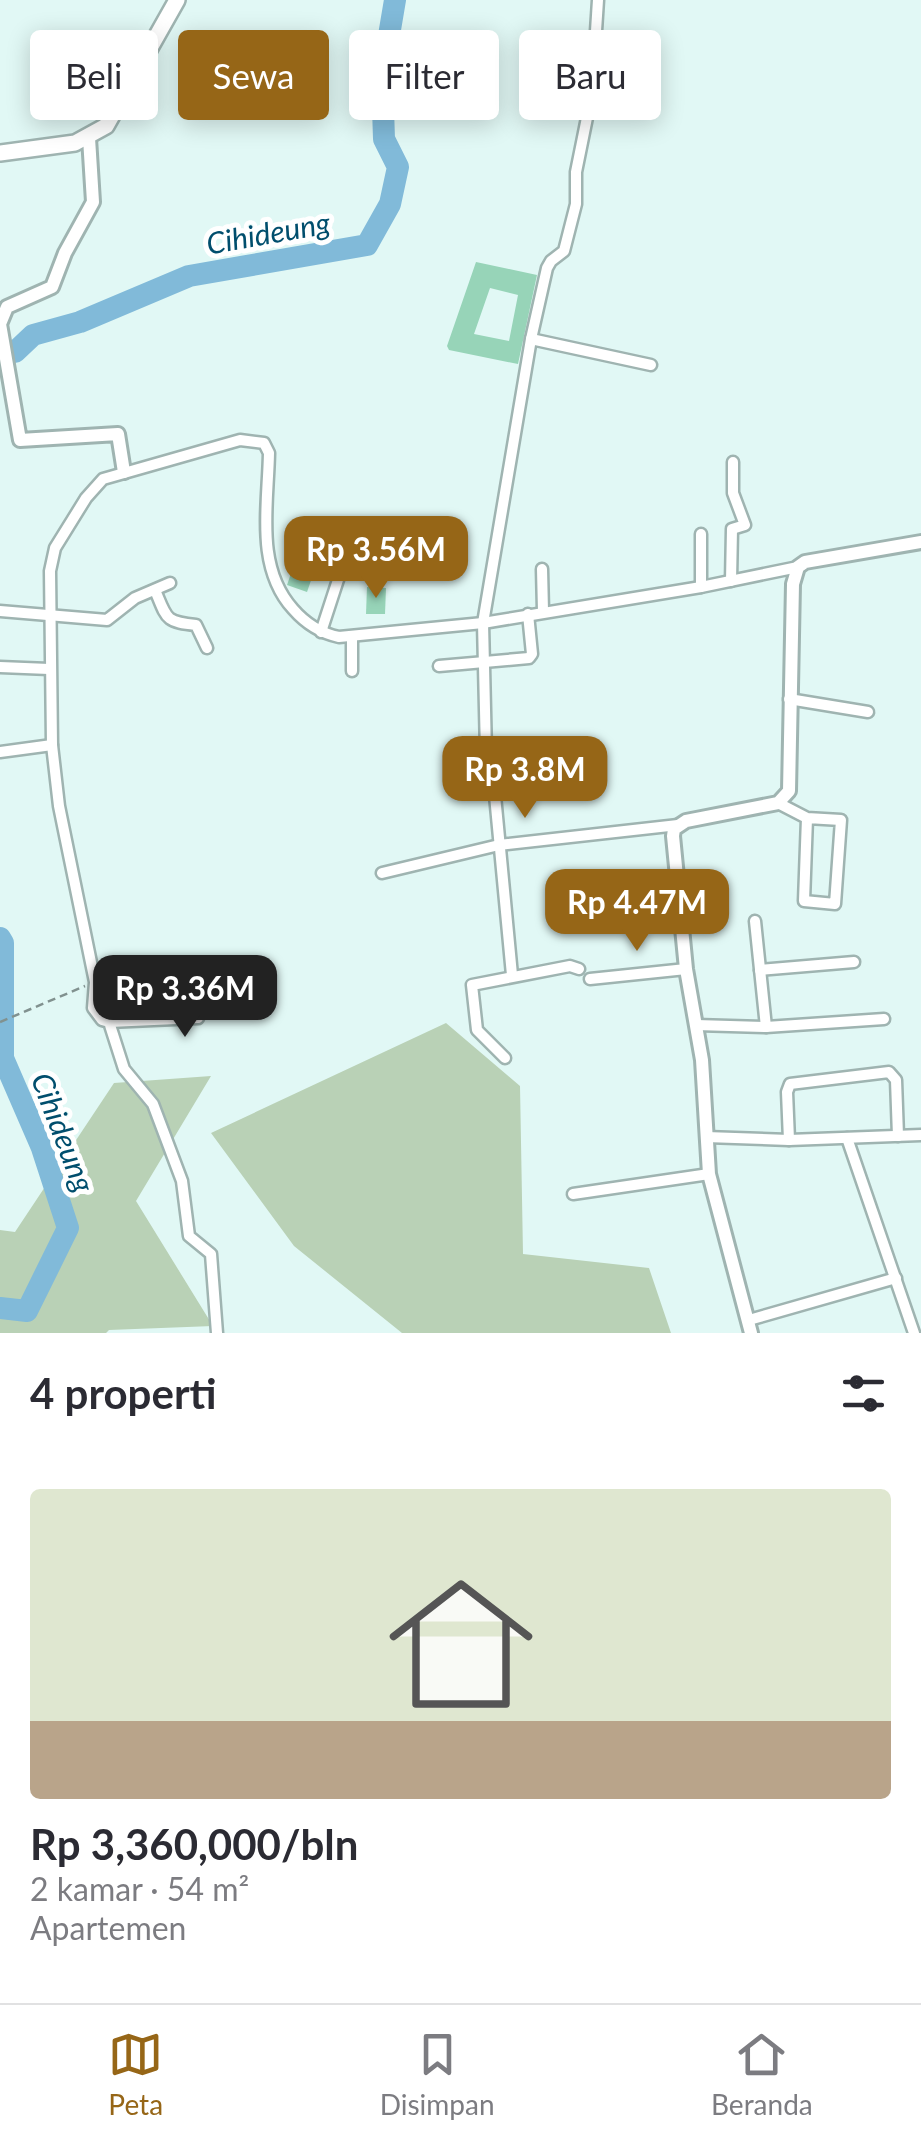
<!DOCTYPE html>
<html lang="id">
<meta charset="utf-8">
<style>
:root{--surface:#fff;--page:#f2f2f3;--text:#2b2b33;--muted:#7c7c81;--line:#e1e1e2;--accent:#966617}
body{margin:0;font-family:Lato,sans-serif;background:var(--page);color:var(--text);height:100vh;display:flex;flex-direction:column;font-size:38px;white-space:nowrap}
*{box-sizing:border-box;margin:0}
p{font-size:32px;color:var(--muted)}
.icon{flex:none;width:55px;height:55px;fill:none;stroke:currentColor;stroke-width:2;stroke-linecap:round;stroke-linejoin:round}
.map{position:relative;height:1333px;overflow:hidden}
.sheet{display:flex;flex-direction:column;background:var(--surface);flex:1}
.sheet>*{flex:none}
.banner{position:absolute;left:30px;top:30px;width:862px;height:90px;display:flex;gap:20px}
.price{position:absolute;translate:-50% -85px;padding:0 22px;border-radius:20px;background:var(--accent);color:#fff;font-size:32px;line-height:65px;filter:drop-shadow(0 2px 5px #0008)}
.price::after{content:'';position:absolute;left:50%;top:60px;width:30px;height:22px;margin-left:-15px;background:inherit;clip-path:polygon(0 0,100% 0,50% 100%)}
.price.on{background:#222;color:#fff}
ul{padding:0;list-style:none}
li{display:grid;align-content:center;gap:20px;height:530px;padding:0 30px}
li span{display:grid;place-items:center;height:310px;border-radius:10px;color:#555}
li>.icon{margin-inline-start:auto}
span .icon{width:180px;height:180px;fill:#fffc;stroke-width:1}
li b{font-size:42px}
h2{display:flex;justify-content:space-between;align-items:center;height:120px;padding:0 30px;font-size:42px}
.tag{padding:0 35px;border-radius:10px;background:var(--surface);box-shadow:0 5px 25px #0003;font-size:35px;line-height:90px}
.tag.on{background:var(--accent);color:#fff}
.menu{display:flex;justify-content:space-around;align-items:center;height:140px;border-top:2px solid var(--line);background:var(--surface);font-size:28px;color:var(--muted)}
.menu a{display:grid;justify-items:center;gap:5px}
.menu .on{color:var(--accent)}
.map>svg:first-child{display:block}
</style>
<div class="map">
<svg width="921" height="1333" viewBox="0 0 921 1333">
<rect width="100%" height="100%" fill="#e1f8f5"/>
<g fill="#b9d1b6">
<path d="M446,1023l74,63 3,168 126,14 22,65h-269l-108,-87 -83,-113z"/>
<path d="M211,1076l-75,125 77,125 -104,4 -3,3h-106v-103l15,2 99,-149z"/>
</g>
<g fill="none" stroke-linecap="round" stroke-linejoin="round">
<g stroke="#81bad9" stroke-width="22">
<path d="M0,352h15l18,-17 47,-13 109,-46 178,-31 23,-41 8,-37 -14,-28 -2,-62 13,-77"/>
<path d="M0,938l3,5v115l39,90 26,80 -41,83 -27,-3"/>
</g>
</g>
<g fill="#97d4b8" fill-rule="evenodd">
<path d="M476,262l61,13 -19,89 -69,-14 -2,-4zM490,288l28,7 -9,46 -35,-7z"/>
<path d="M307,527l20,7 -20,58 -20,-7z"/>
<path d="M367,587l19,1 -1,26h-19z"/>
</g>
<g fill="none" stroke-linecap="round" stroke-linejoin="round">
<defs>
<g id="minor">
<path d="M531,339l120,26"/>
<path d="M701,534v53"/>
<path d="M542,569l1,42"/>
<path d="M731,581l1,-52 13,-4 -12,-32v-31"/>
<path d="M155,590c12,29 10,32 41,35l11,23"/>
<path d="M0,611l107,9 28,-22 35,-15"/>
<path d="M321,632l28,-86"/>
<path d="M352,638v33"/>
<path d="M439,666l90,-8 3,-4 -4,-40"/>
<path d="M0,667l49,2"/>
<path d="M789,699l79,13"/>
<path d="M0,752l52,-7"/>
<path d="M778,803l29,15 34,2 -6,84 -31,-3 3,-83"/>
<path d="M382,873l117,-28 179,-20"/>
<path d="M755,921l11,106"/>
<path d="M625,924l56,-4"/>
<path d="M760,970l94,-8"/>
<path d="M512,975l-18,-190 -8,-32 -3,-130 48,-284 16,-71 4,-7 13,-10 12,-47v-32l16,-79 6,-93"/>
<path d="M590,979l96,-10"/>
<path d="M109,1022l89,-4 10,-33 7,-9"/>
<path d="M696,1025l70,2 118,-8"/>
<path d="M505,1058l-28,-28 -5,-45 98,-19 9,3"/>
<path d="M706,1137l83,3 132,-5"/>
<path d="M847,1138l67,195"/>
<path d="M789,1140l-2,-48 3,-8 99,-12 7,8 2,56"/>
<path d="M573,1194l136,-20"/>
<path d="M749,1320l147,-42"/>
<path d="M217,1333l-6,-79 -22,-18 -7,-55 -29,-77 -29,-35 -15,-47 -7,-2 -9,-12 2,-26 -36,-176 -7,-61 -2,-174 5,-23 31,-50 17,-19 137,-39 24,3 5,10c-1,53 -14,114 24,156 13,15 27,24 46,28l144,-14 218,-36 97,-20"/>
</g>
<g id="tertiary">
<path d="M89,138l4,64 -28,51 -13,34 -45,20 -7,17 20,116 98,-6 6,38"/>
<path d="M751,1333l-42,-159 -7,-114 -16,-91 -13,-133 1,-7 12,-8 92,-18 11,-12 4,-207 5,-17 7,-5 116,-20"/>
</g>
<path id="secondary" d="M0,153l75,-10 31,-17 71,-126"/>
</defs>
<use href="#minor" stroke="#9fb4b1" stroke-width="15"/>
<use href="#tertiary" stroke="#9fb4b1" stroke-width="18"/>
<use href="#secondary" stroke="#9fb4b1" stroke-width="20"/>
<path stroke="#81918f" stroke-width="2.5" stroke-dasharray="8 5" stroke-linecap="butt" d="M0,1022l85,-36"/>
<use href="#minor" stroke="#fff" stroke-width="10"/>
<use href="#tertiary" stroke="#fff" stroke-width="12"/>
<use href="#secondary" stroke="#fff" stroke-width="15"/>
</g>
<g text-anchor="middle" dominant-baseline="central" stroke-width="10" stroke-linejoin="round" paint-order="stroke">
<g font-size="30" font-style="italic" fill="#004e6d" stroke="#fff">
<text transform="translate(268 232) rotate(-10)">Cihideung</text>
<text transform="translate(64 1132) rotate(69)">Cihideung</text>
</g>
</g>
</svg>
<b class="price" style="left:376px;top:601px">Rp 3.56M</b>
<b class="price" style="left:525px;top:821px">Rp 3.8M</b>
<b class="price" style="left:637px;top:954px">Rp 4.47M</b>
<b class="price on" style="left:185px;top:1040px">Rp 3.36M</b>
<div class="banner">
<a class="tag">Beli</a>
<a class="tag on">Sewa</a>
<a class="tag">Filter</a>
<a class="tag">Baru</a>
</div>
</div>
<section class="sheet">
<h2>4 properti<svg class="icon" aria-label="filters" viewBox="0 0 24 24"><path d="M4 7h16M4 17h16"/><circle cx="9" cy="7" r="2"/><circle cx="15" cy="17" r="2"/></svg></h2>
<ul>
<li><span style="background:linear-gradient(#dfe7d0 75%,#b9a48a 0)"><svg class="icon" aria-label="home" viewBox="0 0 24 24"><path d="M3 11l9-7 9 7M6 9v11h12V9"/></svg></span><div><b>Rp 3,360,000/bln</b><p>2 kamar · 54 m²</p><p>Apartemen</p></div></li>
</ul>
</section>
<nav class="menu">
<a class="on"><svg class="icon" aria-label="map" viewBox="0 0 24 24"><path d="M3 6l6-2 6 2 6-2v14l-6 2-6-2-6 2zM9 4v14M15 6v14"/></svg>Peta</a>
<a><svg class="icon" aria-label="saved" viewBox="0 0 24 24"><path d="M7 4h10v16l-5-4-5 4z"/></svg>Disimpan</a>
<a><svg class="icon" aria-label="home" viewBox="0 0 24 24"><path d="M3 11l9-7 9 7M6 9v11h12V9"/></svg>Beranda</a>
</nav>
